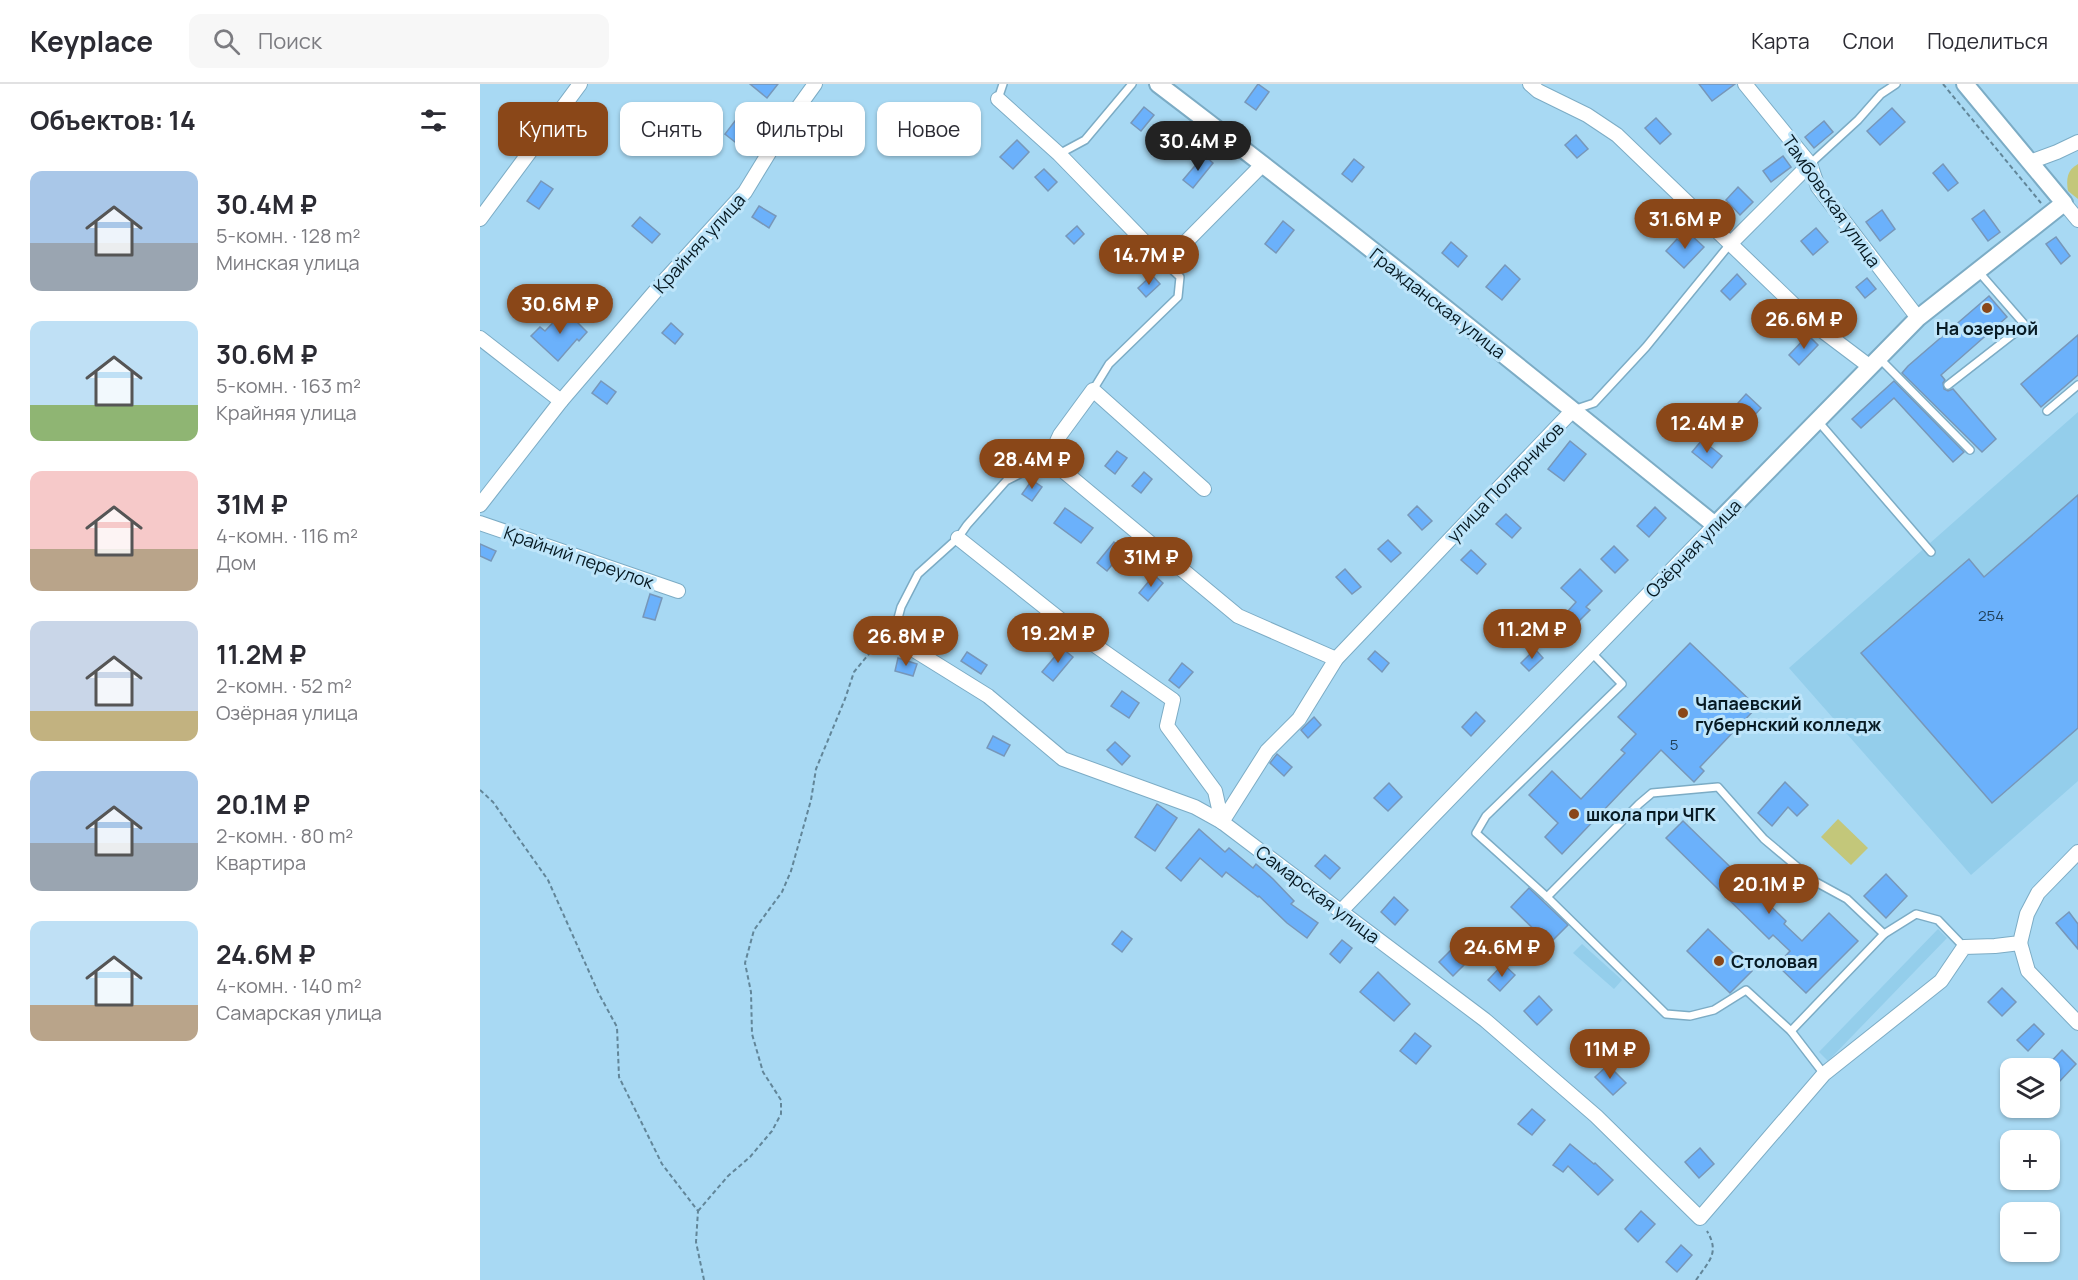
<!DOCTYPE html>
<html lang="ru">
<meta charset="utf-8">
<style>
:root{--surface:#fff;--page:#f7f7f7;--text:#2b2b33;--muted:#7c7c81;--line:#e1e1e2;--accent:#8a4718}
body{margin:0;font-family:Manrope,sans-serif;background:var(--page);color:var(--text);height:100vh;display:flex;flex-direction:column;font-size:22px;white-space:nowrap}
*{box-sizing:border-box;margin:0}
p{font-size:20px;color:var(--muted)}
.icon{flex:none;width:33px;height:33px;fill:none;stroke:currentColor;stroke-width:2;stroke-linecap:round;stroke-linejoin:round}
.map{position:relative;flex:1;overflow:hidden}
.side{display:flex;flex-direction:column;background:var(--surface);width:480px}
.side>*{flex:none}
.top-card{position:absolute;left:18px;top:18px;width:570px;height:54px;display:flex;gap:12px}
.controls{position:absolute;left:1520px;top:974px;display:grid;gap:12px}
.controls a{display:grid;place-items:center;width:60px;height:60px;border-radius:12px;background:var(--surface);box-shadow:0 2px 4px #0004;font-size:30px}
.price{position:absolute;translate:-50% -51px;padding:0 14px;border-radius:21px;background:var(--accent);color:#fff;font-size:20px;line-height:39px;filter:drop-shadow(0 2px 3px #0008)}
.price::after{content:'';position:absolute;left:50%;top:36px;width:18px;height:14px;margin-left:-9px;background:inherit;clip-path:polygon(0 0,100% 0,50% 100%)}
.price.selected{background:#222;color:#fff}
ul{padding:0;list-style:none}
li{display:flex;align-items:center;gap:18px;height:150px;padding:0 30px}
li span{display:grid;place-items:center;flex:none;width:168px;height:120px;border-radius:12px;color:#555}
li>.icon{margin-inline-start:auto}
span .icon{width:72px;height:72px;fill:#fffc;stroke-width:1}
li b{font-size:26px}
h2{display:flex;justify-content:space-between;align-items:center;height:72px;padding:0 30px;font-size:26px}
.tag{padding:0 21px;border-radius:12px;background:var(--surface);box-shadow:0 2px 4px #0004;font-size:21px;line-height:54px}
.tag.selected{background:var(--accent);color:#fff}
header{display:flex;align-items:center;gap:36px;box-sizing:border-box;height:84px;padding:0 30px;background:var(--surface);border-bottom:2px solid var(--line)}
header strong{font-size:28px}
nav{display:flex;gap:33px;margin-inline-start:auto;font-size:21px}
.search{width:420px;height:54px;background:var(--page);display:flex;align-items:center;gap:15px;box-sizing:border-box;padding:0 21px;border-radius:12px;color:var(--muted);font-size:22px}
main{display:flex;flex:1;min-height:0}
.map>svg:first-child{display:block}
</style>
<header>
<strong>Keyplace</strong>
<div class="search"><svg class="icon" aria-label="search" viewBox="0 0 24 24"><circle cx="10" cy="10" r="6"/><path d="M15 15l6 6"/></svg>Поиск</div>
<nav><a>Карта</a><a>Слои</a><a>Поделиться</a></nav>
</header>
<main>
<section class="side">
<h2>Объектов: 14<svg class="icon" aria-label="filters" viewBox="0 0 24 24"><path d="M4 7h16M4 17h16"/><circle cx="9" cy="7" r="2"/><circle cx="15" cy="17" r="2"/></svg></h2>
<ul>
<li><span style="background:linear-gradient(#a9c7e8 60%,#9aa5b1 0)"><svg class="icon" aria-label="home" viewBox="0 0 24 24"><path d="M3 11l9-7 9 7M6 9v11h12V9"/></svg></span><div><b>30.4M ₽</b><p>5-комн. · 128 m²</p><p>Минская улица</p></div></li>
<li><span style="background:linear-gradient(#bfe0f5 70%,#8fb573 0)"><svg class="icon" aria-label="home" viewBox="0 0 24 24"><path d="M3 11l9-7 9 7M6 9v11h12V9"/></svg></span><div><b>30.6M ₽</b><p>5-комн. · 163 m²</p><p>Крайняя улица</p></div></li>
<li><span style="background:linear-gradient(#f6c9c9 65%,#b9a48a 0)"><svg class="icon" aria-label="home" viewBox="0 0 24 24"><path d="M3 11l9-7 9 7M6 9v11h12V9"/></svg></span><div><b>31M ₽</b><p>4-комн. · 116 m²</p><p>Дом</p></div></li>
<li><span style="background:linear-gradient(#c9d6e8 75%,#c2b280 0)"><svg class="icon" aria-label="home" viewBox="0 0 24 24"><path d="M3 11l9-7 9 7M6 9v11h12V9"/></svg></span><div><b>11.2M ₽</b><p>2-комн. · 52 m²</p><p>Озёрная улица</p></div></li>
<li><span style="background:linear-gradient(#a9c7e8 60%,#9aa5b1 0)"><svg class="icon" aria-label="home" viewBox="0 0 24 24"><path d="M3 11l9-7 9 7M6 9v11h12V9"/></svg></span><div><b>20.1M ₽</b><p>2-комн. · 80 m²</p><p>Квартира</p></div></li>
<li><span style="background:linear-gradient(#bfe0f5 70%,#b9a48a 0)"><svg class="icon" aria-label="home" viewBox="0 0 24 24"><path d="M3 11l9-7 9 7M6 9v11h12V9"/></svg></span><div><b>24.6M ₽</b><p>4-комн. · 140 m²</p><p>Самарская улица</p></div></li>
</ul>
</section>
<div class="map">
<svg width="1598" height="1196" viewBox="0 0 1598 1196">
<rect width="100%" height="100%" fill="#a8d9f3"/>
<g fill="#94ceeb">
<path d="M1598,328v369l-107,94 -182,-207z"/>
<path d="M1458,845l9,9 -119,123 -9,-9z"/>
<path d="M1102,860l40,36 -8,9 -41,-36z"/>
</g>
<g fill="#c3c77a">
<path d="M1598,80v35l-10,-8c-2,-12 -1,-21 10,-27z"/>
<path d="M1358,735l30,29 -17,17 -30,-28z"/>
</g>
<g fill="#6bb1fb" stroke="#7797b9" stroke-width="1.5">
<path d="M270,0h28l-11,14z"/>
<path d="M778,0l11,8 -13,18 -11,-8z"/>
<path d="M1219,0h36l-23,17z"/>
<path d="M664,23l10,8 -13,16 -10,-8z"/>
<path d="M1412,24l13,14 -25,23 -13,-14z"/>
<path d="M258,33l10,8 -13,17 -10,-8z"/>
<path d="M1176,34l15,16 -11,10 -15,-16z"/>
<path d="M1344,37l9,11 -19,16 -9,-11z"/>
<path d="M1096,51l12,14 -11,9 -12,-13z"/>
<path d="M537,56l12,12 -16,17 -13,-12z"/>
<path d="M724,71l9,8 -20,25 -10,-8z"/>
<path d="M1303,72l8,11 -20,15 -8,-11z"/>
<path d="M874,75l10,8 -12,15 -10,-8z"/>
<path d="M1463,80l15,19 -10,8 -15,-18z"/>
<path d="M564,85l13,13 -9,9 -13,-14z"/>
<path d="M61,97l12,8 -14,20 -12,-8z"/>
<path d="M1258,103l15,15 -13,13 -14,-15z"/>
<path d="M279,122l17,10 -7,12 -17,-11z"/>
<path d="M1402,126l13,19 -15,12 -14,-19z"/>
<path d="M1504,126l16,22 -12,9 -16,-22z"/>
<path d="M160,133l20,17 -8,9 -20,-17z"/>
<path d="M803,137l11,9 -18,23 -11,-9z"/>
<path d="M597,142l7,8 -10,10 -8,-8z"/>
<path d="M1336,144l12,14 -15,13 -12,-14z"/>
<path d="M1210,150l14,13 -20,21 -18,-17 11,-12 5,4z"/>
<path d="M1576,153l14,19 -9,8 -15,-20z"/>
<path d="M971,158l16,14 -9,11 -16,-14z"/>
<path d="M1025,181l15,14 -18,21 -16,-13z"/>
<path d="M1257,190l9,10 -16,16 -9,-9z"/>
<path d="M672,191l8,9 -14,13 -8,-9z"/>
<path d="M1387,194l9,11 -11,9 -9,-11z"/>
<path d="M115,201l17,14 -9,11 -17,-14z"/>
<path d="M1509,212l18,21 -66,58 4,5 -2,3 1,6 4,2 5,-2 43,50 -14,13 -80,-79 6,-7z"/>
<path d="M85,226l22,22 -8,9 -2,-2 -19,22 -27,-25 9,-9 5,4z"/>
<path d="M191,239l12,11 -8,10 -13,-11z"/>
<path d="M1328,251l10,10 -19,20 -10,-10z"/>
<path d="M1598,251v40l-37,32 -20,-23z"/>
<path d="M121,297l15,11 -9,12 -15,-11z"/>
<path d="M1414,297l70,71 -11,10 -59,-64 -33,30 -9,-9z"/>
<path d="M1266,310l15,14 -16,18 -15,-14z"/>
<path d="M1222,356l20,16 -10,12 -20,-16z"/>
<path d="M1090,357l16,13 -22,27 -16,-12z"/>
<path d="M637,367l10,7 -12,16 -10,-8z"/>
<path d="M664,388l8,7 -11,14 -9,-7z"/>
<path d="M552,396l10,7 -10,14 -10,-7z"/>
<path d="M1598,411v233l-86,75 -131,-150 108,-94 15,18z"/>
<path d="M937,422l15,15 -10,9 -14,-15z"/>
<path d="M1175,423l11,11 -17,19 -12,-11z"/>
<path d="M585,424l28,20 -12,15 -27,-20z"/>
<path d="M1026,430l15,14 -9,10 -16,-14z"/>
<path d="M908,456l13,13 -10,9 -13,-13z"/>
<path d="M634,458l10,8 -17,21 -10,-8z"/>
<path d="M0,460l16,7 -5,10 -11,-5z"/>
<path d="M1134,462l14,14 -13,13 -14,-14z"/>
<path d="M991,466l15,14 -9,10 -16,-14z"/>
<path d="M865,485l16,18 -9,7 -16,-17z"/>
<path d="M1100,485l22,22 -16,16 4,3 -11,11 -11,-10 8,-9 -15,-14z"/>
<path d="M674,491l9,8 -15,18 -9,-8z"/>
<path d="M170,510l12,4 -7,22 -12,-3z"/>
<path d="M1210,559l67,64 -57,60 4,4 -10,11 -33,-32 -99,104 -17,-17 13,-14 -29,-28 23,-24 29,28 44,-46 -4,-3 15,-16 -18,-17z"/>
<path d="M582,564l11,9 -20,24 -11,-9z"/>
<path d="M1055,565l8,9 -14,13 -8,-8z"/>
<path d="M895,567l14,12 -7,9 -14,-13z"/>
<path d="M487,568l20,13 -6,9 -20,-13z"/>
<path d="M418,574l19,6 -4,12 -18,-5z"/>
<path d="M702,579l11,9 -14,16 -10,-8z"/>
<path d="M642,607l17,12 -10,15 -18,-12z"/>
<path d="M996,628l9,9 -14,15 -9,-9z"/>
<path d="M834,633l7,8 -13,13 -7,-8z"/>
<path d="M513,652l17,9 -6,11 -17,-8z"/>
<path d="M635,658l15,14 -8,9 -15,-15z"/>
<path d="M797,670l15,13 -8,9 -14,-13z"/>
<path d="M1305,698l23,23 -11,11 -9,-9 -16,19 -14,-13z"/>
<path d="M909,699l13,14 -14,14 -14,-13z"/>
<path d="M677,720l20,14 -22,33 -20,-14z"/>
<path d="M1203,737l103,100 -2,3 18,17 27,-28 29,28 -52,52 -29,-28 13,-14 -17,-16 -4,4 -103,-101z"/>
<path d="M719,745l26,23 4,-4 24,20 3,-4 17,15 21,22 -3,3 27,19 -11,15 -20,-15 -28,-27 -1,1 -32,-25 -4,5 -22,-19 -19,23 -15,-13z"/>
<path d="M845,771l15,13 -10,11 -15,-13z"/>
<path d="M1406,790l21,22 -21,22 -22,-22z"/>
<path d="M1049,804l39,37 -19,19 -38,-37z"/>
<path d="M914,813l14,13 -13,15 -14,-13z"/>
<path d="M1589,828l9,12v25l-22,-26z"/>
<path d="M1228,845l44,42 -22,22 -43,-42z"/>
<path d="M642,847l10,8 -10,13 -10,-8z"/>
<path d="M862,856l10,8 -12,15 -10,-9z"/>
<path d="M973,864l14,14 -14,14 -14,-14z"/>
<path d="M1023,880l12,11 -15,16 -12,-11z"/>
<path d="M898,888l32,32 -16,17 -34,-29z"/>
<path d="M1522,904l14,14 -14,14 -14,-14z"/>
<path d="M1059,912l13,14 -15,15 -13,-14z"/>
<path d="M1554,940l10,10 -16,17 -11,-11z"/>
<path d="M935,949l16,13 -15,18 -16,-13z"/>
<path d="M1582,966l14,14 -17,18 -10,-9v-5h-4z"/>
<path d="M1128,981l18,18 -13,12 -18,-18z"/>
<path d="M1052,1025l13,11 -13,15 -14,-11z"/>
<path d="M1090,1060l24,20 1,-1 18,17 -15,15 -30,-29 -5,6 -10,-7z"/>
<path d="M1220,1064l14,16 -15,14 -14,-16z"/>
<path d="M1161,1127l14,13 -17,18 -13,-13z"/>
<path d="M1201,1161l11,10 -15,17 -11,-10z"/>
</g>
<g fill="none" stroke-linecap="round" stroke-linejoin="round">
<defs>
<g id="service">
<path d="M518,15l5,-15"/>
<path d="M579,70l26,-14 47,-56"/>
<path d="M1330,80l48,-44 23,-26 15,-10"/>
<path d="M1400,275l90,91"/>
<path d="M1468,301l77,-60 -47,-54"/>
<path d="M613,306l16,-26 69,-67 2,-20 -15,-14"/>
<path d="M1096,325l18,-6 52,-56 84,-103"/>
<path d="M1567,327l31,-26"/>
<path d="M1337,336l114,132"/>
<path d="M413,553l8,-30 17,-33 40,-36 9,-13 39,-44 43,-22"/>
<path d="M1112,569l30,31 -136,132 -10,17 71,64 119,117 24,2 24,-6 32,-20 45,41 33,43"/>
<path d="M1067,813l92,-93 13,-11 66,-6 46,52 50,42 33,18 37,35 32,-20 22,6 26,27"/>
<path d="M1311,947l93,-97"/>
</g>
<g id="minor">
<path d="M1050,0l8,7 49,24 30,20 199,191 53,40"/>
<path d="M1265,0l65,80 8,23 100,131"/>
<path d="M518,15l61,55 106,109 98,-99"/>
<path d="M1550,78l27,-10 21,-10"/>
<path d="M1584,119l14,17"/>
<path d="M0,135l100,-135"/>
<path d="M1251,159l79,-79"/>
<path d="M0,254l81,63"/>
<path d="M724,405l-111,-99 -33,45 -11,24 189,157 98,43"/>
<path d="M0,421l81,-104 103,-120 81,-89 44,-72 26,-36"/>
<path d="M0,439l198,68"/>
<path d="M478,454l118,94 97,68 -6,26 48,65 7,31"/>
<path d="M413,553l95,59 75,63 132,48 27,15 263,198 111,96 104,102 124,-144 117,-93 23,-34 31,-1 25,-3 7,-29 11,-21 40,-41"/>
<path d="M742,738l45,-71 32,-32 37,-60 237,-249"/>
<path d="M861,827l374,-386"/>
<path d="M1540,859l8,28 50,52"/>
</g>
<path id="tertiary" d="M678,0c188,143 373,292 557,441l203,-207 146,-115 -99,-119"/>
</defs>
<use href="#service" stroke="#7cacc5" stroke-width="10"/>
<use href="#minor" stroke="#7cacc5" stroke-width="16"/>
<use href="#tertiary" stroke="#7cacc5" stroke-width="20"/>
<g stroke="#628699" stroke-width="2" stroke-dasharray="4.5 3" stroke-linecap="butt">
<path d="M1463,0l98,119"/>
<path d="M0,706l13,12 55,78 51,114 18,33 2,50 43,87 36,47 -2,31 8,38"/>
<path d="M218,1127l30,-35 22,-19 22,-26 9,-17v-14l-18,-28 -11,-38 -1,-42 -6,-29 9,-33 28,-38 9,-21 20,-71 5,-31 29,-70 9,-27 19,-23 8,-4"/>
<path d="M1216,1196c13,-19 24,-27 11,-49"/>
</g>
<use href="#service" stroke="#fff" stroke-width="7"/>
<use href="#minor" stroke="#fff" stroke-width="14"/>
<use href="#tertiary" stroke="#fff" stroke-width="16"/>
</g>
<g fill="#8a4718" stroke="#bee5fa" stroke-width="2">
<circle cx="1507" cy="224" r="6"/>
<circle cx="1203" cy="629" r="6"/>
<circle cx="1094" cy="730" r="6"/>
<circle cx="1239" cy="877" r="6"/>
</g>
<g text-anchor="middle" dominant-baseline="central" stroke-width="6" stroke-linejoin="round" paint-order="stroke">
<g font-size="15" fill="#204059">
<text x="1511" y="531">254</text>
<text x="1194" y="660">5</text>
</g>
<g font-size="18" fill="#071a23" stroke="#bee5fa">
<text transform="translate(1352 117) rotate(55)">Тамбовская улица</text>
<text transform="translate(219 159) rotate(-48)">Крайняя улица</text>
<text transform="translate(958 219) rotate(38)">Гражданская улица</text>
<text transform="translate(1025 398) rotate(-46)">улица Полярников</text>
<text transform="translate(1213 464) rotate(-46)">Озёрная улица</text>
<text transform="translate(99 473) rotate(19)">Крайний переулок</text>
<text transform="translate(838 810) rotate(37)">Самарская улица</text>
</g>
<g font-size="18" font-weight="bold" fill="#071a23" stroke="#bee5fa" text-anchor="start">
<text x="1507" y="244" text-anchor="middle">На озерной</text>
<text x="1215" y="619">Чапаевский<tspan x="1215" dy="21">губернский колледж</tspan></text>
<text x="1106" y="730">школа при ЧГК</text>
<text x="1251" y="877">Столовая</text>
</g>
</g>
</svg>
<div class="controls">
<a><svg class="icon" aria-label="layers" viewBox="0 0 24 24"><path d="M12 4l9 5-9 5-9-5zM3 14l9 5 9-5"/></svg></a>
<a>+</a>
<a>−</a>
</div>
<b class="price selected" style="left:718px;top:88px">30.4M ₽</b>
<b class="price" style="left:1205px;top:166px">31.6M ₽</b>
<b class="price" style="left:669px;top:202px">14.7M ₽</b>
<b class="price" style="left:80px;top:251px">30.6M ₽</b>
<b class="price" style="left:1324px;top:266px">26.6M ₽</b>
<b class="price" style="left:1227px;top:370px">12.4M ₽</b>
<b class="price" style="left:552px;top:406px">28.4M ₽</b>
<b class="price" style="left:671px;top:504px">31M ₽</b>
<b class="price" style="left:1052px;top:576px">11.2M ₽</b>
<b class="price" style="left:578px;top:580px">19.2M ₽</b>
<b class="price" style="left:426px;top:583px">26.8M ₽</b>
<b class="price" style="left:1289px;top:831px">20.1M ₽</b>
<b class="price" style="left:1022px;top:894px">24.6M ₽</b>
<b class="price" style="left:1130px;top:996px">11M ₽</b>
<div class="top-card">
<a class="tag selected">Купить</a>
<a class="tag">Снять</a>
<a class="tag">Фильтры</a>
<a class="tag">Новое</a>
</div>
</div>
</main>
